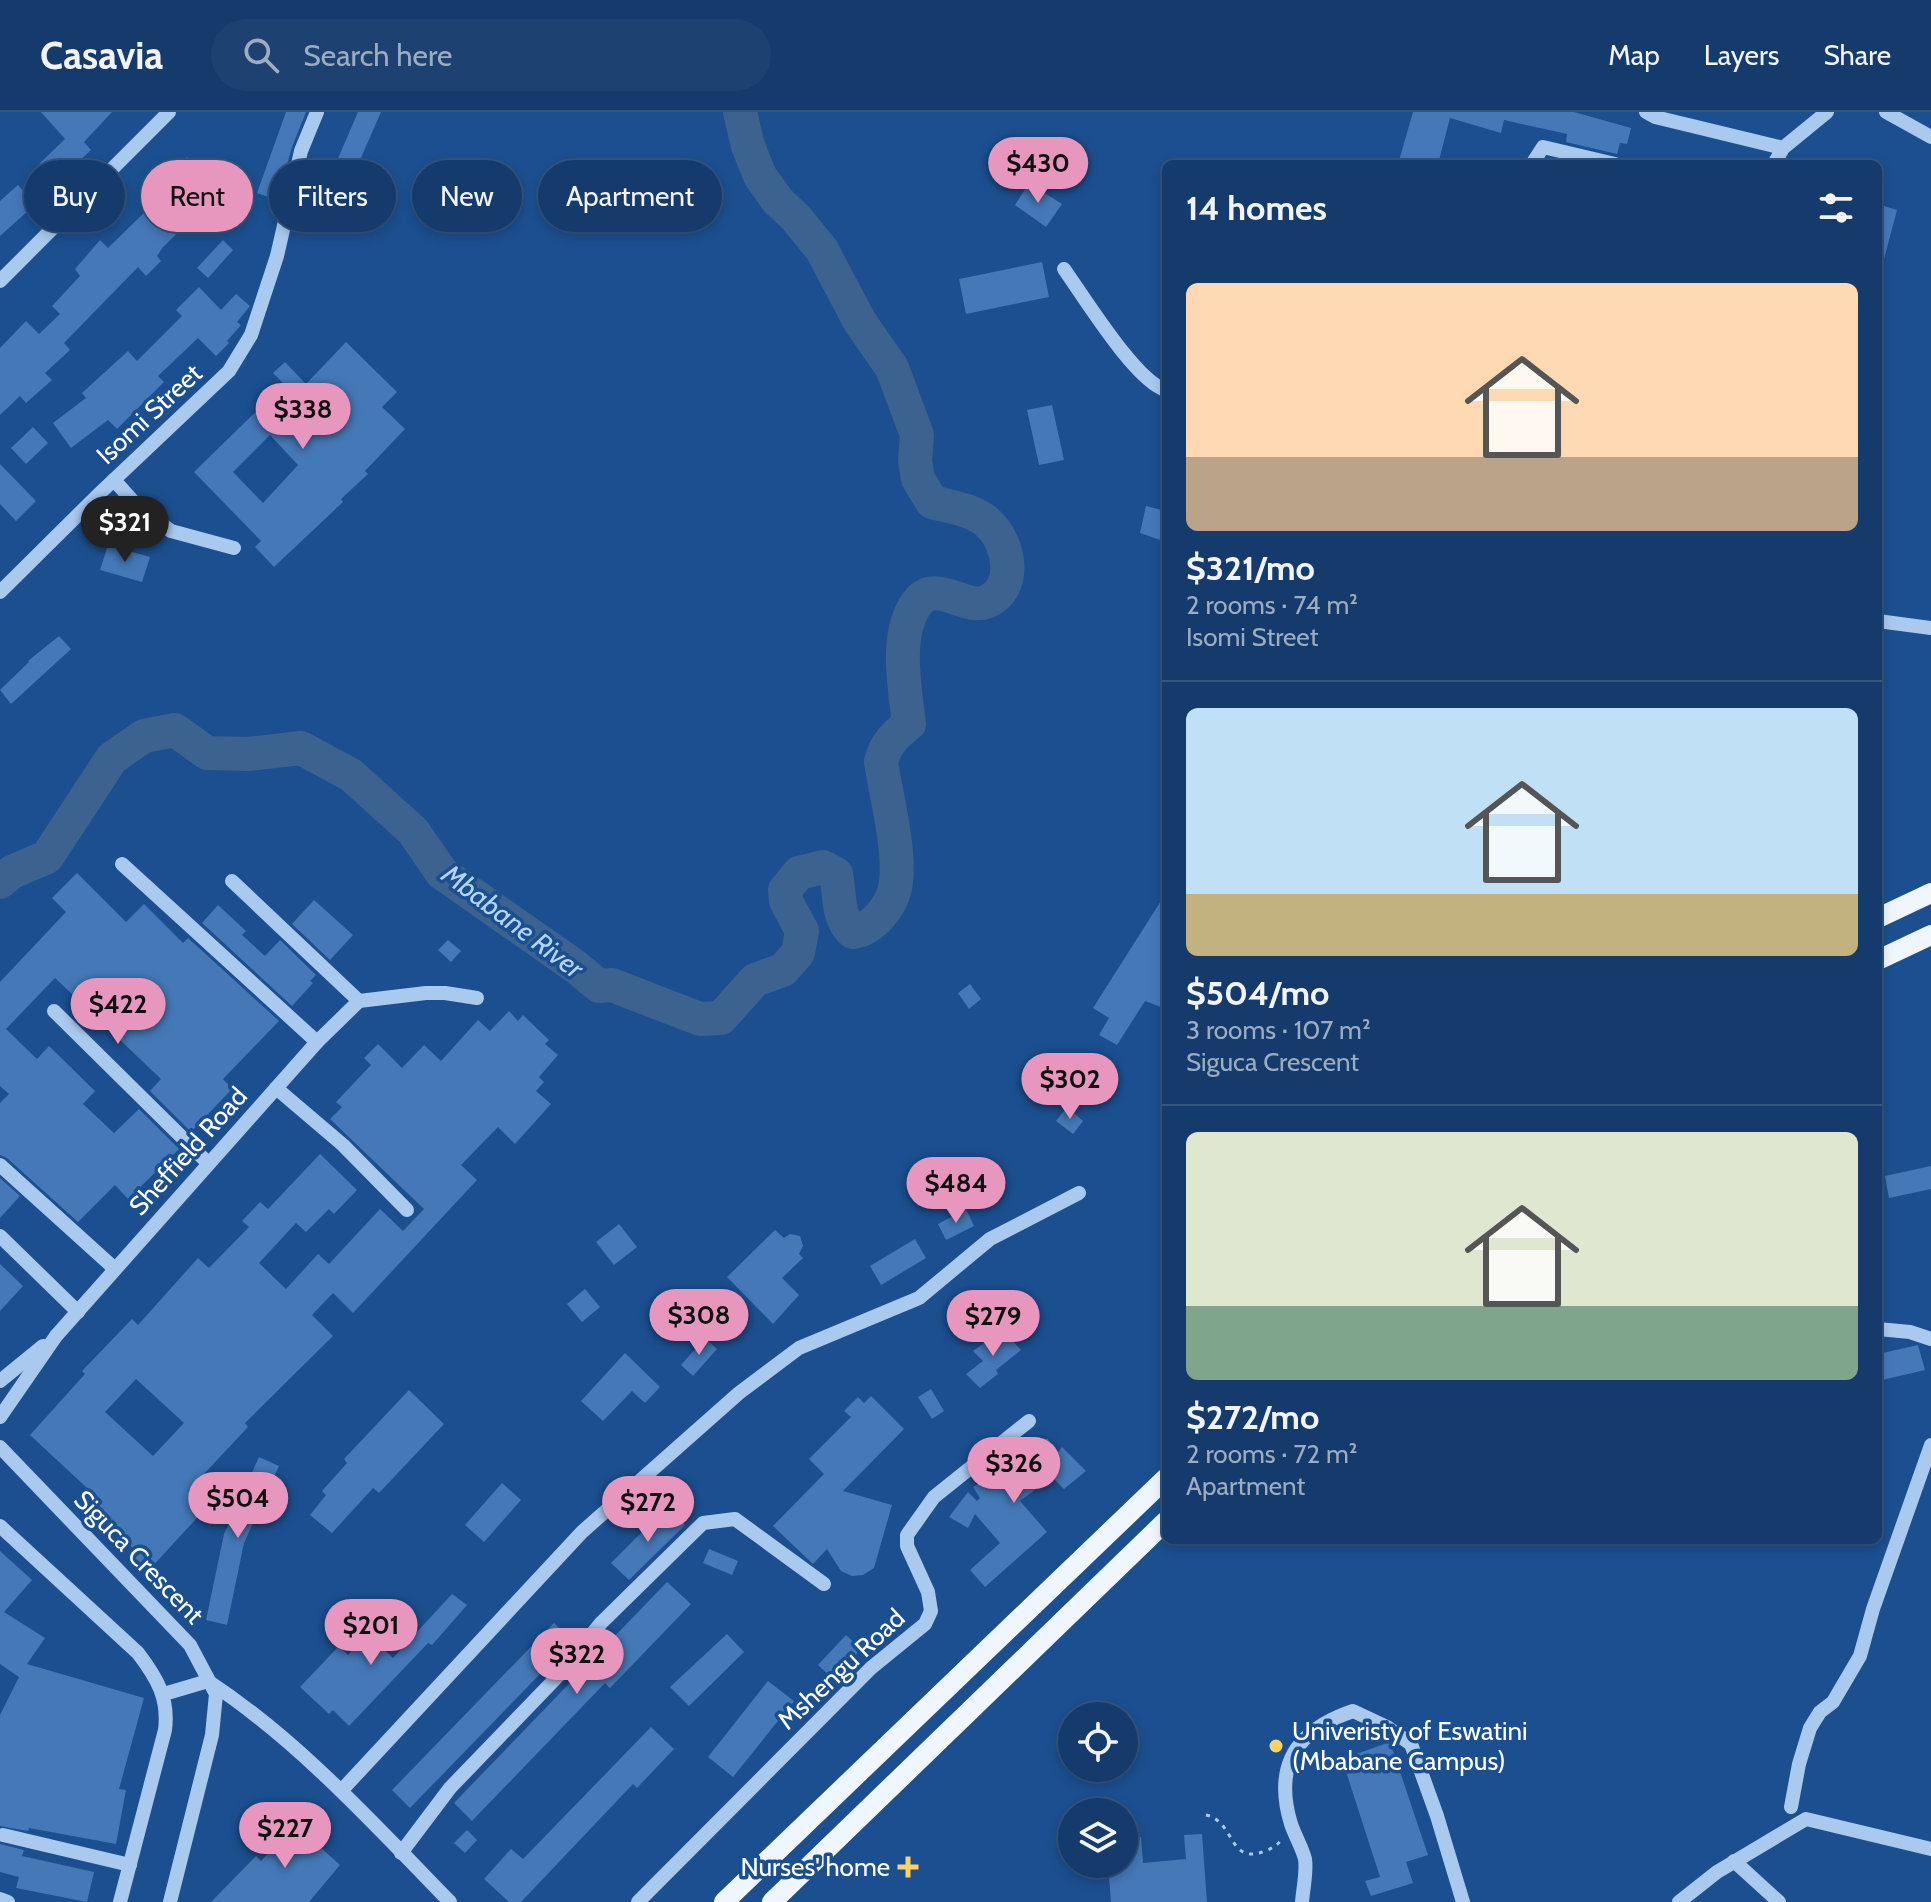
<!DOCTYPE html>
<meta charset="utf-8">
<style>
:root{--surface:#143b6b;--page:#1d4271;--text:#f1f3f6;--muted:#9dadc1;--line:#33557e;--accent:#e797bd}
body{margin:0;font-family:Cabin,sans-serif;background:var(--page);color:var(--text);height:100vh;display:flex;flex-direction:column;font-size:30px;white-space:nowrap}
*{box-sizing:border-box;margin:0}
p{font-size:26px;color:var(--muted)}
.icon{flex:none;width:44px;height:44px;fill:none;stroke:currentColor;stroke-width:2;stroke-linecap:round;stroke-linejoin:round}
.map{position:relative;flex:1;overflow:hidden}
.panel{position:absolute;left:1162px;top:48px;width:720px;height:1384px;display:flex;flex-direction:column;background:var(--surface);border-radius:12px;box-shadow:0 4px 12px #0003,0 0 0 2px var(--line)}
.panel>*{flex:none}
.top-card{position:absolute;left:24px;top:48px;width:760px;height:72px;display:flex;gap:16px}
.tools{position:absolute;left:1058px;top:1590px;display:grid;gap:16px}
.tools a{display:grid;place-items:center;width:80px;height:80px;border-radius:50%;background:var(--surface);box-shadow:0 4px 12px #0003,0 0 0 2px var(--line);font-size:40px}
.price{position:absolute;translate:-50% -68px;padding:0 18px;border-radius:28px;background:var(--accent);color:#111;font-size:26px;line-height:52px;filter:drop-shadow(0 2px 4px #0008)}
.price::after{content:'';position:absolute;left:50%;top:48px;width:24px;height:18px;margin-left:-12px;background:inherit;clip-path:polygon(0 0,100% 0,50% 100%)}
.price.selected{background:#222;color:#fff}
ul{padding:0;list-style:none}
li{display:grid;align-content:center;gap:16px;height:424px;padding:0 24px}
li+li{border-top:2px solid var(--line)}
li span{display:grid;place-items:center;height:248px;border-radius:12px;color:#555}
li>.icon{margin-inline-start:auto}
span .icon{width:144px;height:144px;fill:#fffc;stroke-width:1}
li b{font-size:34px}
h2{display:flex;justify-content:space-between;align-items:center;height:96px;padding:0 24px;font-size:34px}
.chip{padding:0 28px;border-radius:36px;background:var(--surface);box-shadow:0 4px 12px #0003,0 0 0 2px var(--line);font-size:28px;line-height:72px}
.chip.selected{background:var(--accent);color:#111}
header{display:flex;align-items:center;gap:48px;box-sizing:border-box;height:112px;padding:0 40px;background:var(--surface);border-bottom:2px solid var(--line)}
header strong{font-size:38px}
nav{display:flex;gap:44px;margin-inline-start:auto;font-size:28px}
.search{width:560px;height:72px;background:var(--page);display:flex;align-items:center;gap:20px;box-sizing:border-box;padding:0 28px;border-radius:44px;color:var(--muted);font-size:30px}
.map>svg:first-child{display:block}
</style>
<header>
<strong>Casavia</strong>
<div class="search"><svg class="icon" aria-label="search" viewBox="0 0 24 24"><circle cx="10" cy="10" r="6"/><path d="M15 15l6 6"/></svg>Search here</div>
<nav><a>Map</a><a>Layers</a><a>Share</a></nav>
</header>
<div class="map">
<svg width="1931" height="1790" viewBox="0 0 1931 1790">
<rect width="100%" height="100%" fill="#1b4f8f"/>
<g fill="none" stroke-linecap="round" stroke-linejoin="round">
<path stroke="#3c6290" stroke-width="34" d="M0,770l12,-10 35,-15 65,-99 32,-22 31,-6 32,23 41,1 53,-6 50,27 62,56 29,42 134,94 23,19 13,-1 88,34 21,-1 34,-38 28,-10 15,-17 4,-22 -16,-30 -1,-11 14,-17 24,-6 13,7c4,19 1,45 17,58 19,-2 38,-25 42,-44 7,-33 -9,-92 -14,-126 4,-18 14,-27 28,-38 -4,-36 -15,-89 8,-121 18,-25 47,7 69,-1 32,-13 24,-58 3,-78 -14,-14 -38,-17 -57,-22l-14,-23 -3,-18 2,-26 -25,-67 -32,-46 -38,-72 -26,-32 -18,-17 -18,-25 -12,-30 -8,-34"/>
</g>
<g fill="#4478b7" fill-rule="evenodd">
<path d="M41,0h71l-28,30 7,8 -16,15 2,2 -77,69v-35l18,-16 8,9 22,-21 -9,-9 26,-25z"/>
<path d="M286,0h20l-14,35 -15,53 -20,-7z"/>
<path d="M358,0h23l-38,87 -19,-8z"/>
<path d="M1413,0h161l57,16 -4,16 -7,-1 -3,11 -51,-12 1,-8 -63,-14 -3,13 -51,-15 -12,46h-40z"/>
<path d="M187,45l34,34 -58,56 -6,9 4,5 -15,15 -8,-9 -74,76 6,7 -25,23 7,7 -26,23 -6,-7 -20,19v-67l26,-27 13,13 21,-20 -8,-8 28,-30 -5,-7 25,-29 8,8 39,-38 -5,-4z"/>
<path d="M1029,71l33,21 -16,23 -31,-22z"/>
<path d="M1878,92l19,6 -14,53 -5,-1z"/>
<path d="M223,128l10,10 -25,28 -11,-10z"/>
<path d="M1042,150l7,35 -83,17 -7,-35z"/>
<path d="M199,175l22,23 15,-16 14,12 -13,16 4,3 -14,16 2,2 -13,13 -18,-18 -40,38 6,6 -47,47 -9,-9 -37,28 -18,-25 33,-25 -4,-5 46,-42 9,10 45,-45 -6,-6z"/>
<path d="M346,230l51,50 -15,15 23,22 -40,42 3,3 -27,25 2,3 -69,65 -19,-20 6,-6 -67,-69 90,-88 -11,-11 12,-11 21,22zM270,323l28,30 -35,38 -30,-31z"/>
<path d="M1052,293l12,55 -25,5 -12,-55z"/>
<path d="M33,315l15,16 -22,21 -15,-16z"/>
<path d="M0,352l36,37 -20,20 -16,-17z"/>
<path d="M1146,394l20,5v31l-26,-9z"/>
<path d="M108,433l42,12 -8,25 -42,-12z"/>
<path d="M59,524l12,13 -60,55 -11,-14 29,-28 -1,-1z"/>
<path d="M77,761l49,49 18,-18 39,39 5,-5 91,83 -56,58 9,10 -41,43 -41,-41 11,-12 -106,-101 -49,51 31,30 12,-13 46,45 -12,13 31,29 25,-24 40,40 -51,50 -13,-14 -37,37 -71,-64 -7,-3v-52l9,-9 -9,-8v-104l66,-70 -14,-14z"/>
<path d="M1166,781v116l-21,-8 -28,44 -18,-10 10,-17 -16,-10z"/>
<path d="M314,788l39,35 -23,25 -38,-36z"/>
<path d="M218,793l28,26 -4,4 23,21 15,-16 36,35 -6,6 3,2 -21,23 -90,-83z"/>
<path d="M448,828l13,11 -10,11 -13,-12z"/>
<path d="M970,872l11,15 -12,10 -11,-16z"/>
<path d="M509,899l9,10 5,-6 26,25 -4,4 13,11 -19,22 5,5 -8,9 15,13 -36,40 -17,-17 -37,38 16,15 -124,133 -20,-20 -21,22 21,21 -88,87 3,4 -59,63 18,17 -58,63 -14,-12 4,-4 -46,-44 8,-9 -71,-66 55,-61 -3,-3 50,-52 6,6 60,-67 11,10 40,-41 -7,-6 18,-19 8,7 52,-55 37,36 -23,24 -5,-5 -23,23 -10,-9 -37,40 27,26 32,-35 11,10 51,-55 23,22 21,-22 -94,-90 12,-12 -6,-5 35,-37 -7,-7 14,-14 24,24 22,-23 17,16 37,-41 12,11zM136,1267l48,44 -31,33 -48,-44z"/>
<path d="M1067,995l16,14 -10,13 -17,-13z"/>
<path d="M1931,1054v23l-42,9 -4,-22z"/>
<path d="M0,1066l20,18 -20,22z"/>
<path d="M966,1097l8,17 -28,14 -8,-16z"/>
<path d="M619,1112l18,23 -23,18 -18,-23z"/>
<path d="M775,1118l9,8 6,-4 10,2 3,10 -4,8 4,4 -21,20 17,17 -26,29 -46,-47z"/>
<path d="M915,1127l11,19 -45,27 -11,-19z"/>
<path d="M0,1152l23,22 -23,25z"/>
<path d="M585,1177l15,18 -18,15 -15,-18z"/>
<path d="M1002,1218l19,20 -25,20 2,4 -18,14 -14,-14 17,-13 -10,-10z"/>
<path d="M705,1226l12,11 -24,27 -12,-11z"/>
<path d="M1918,1233l7,25 -47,11v-27z"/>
<path d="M625,1241l35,34 -15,16 -13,-12 -29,30 -22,-20z"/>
<path d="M931,1277l13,22 -12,8 -14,-22z"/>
<path d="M409,1278l35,34 -65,69 -6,-5 -41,45 -22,-18 16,-20 -4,-4 25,-28 -3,-4z"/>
<path d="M871,1284l33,33 -61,62 49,14 -18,63 -11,7 -11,1 -11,-5 -14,-22 -14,15 -40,-38 51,-52 -15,-15 42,-42 -7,-6 14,-14 6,6z"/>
<path d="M1047,1326l11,14 4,-5 24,24 -22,18 -12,-12 -32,24 27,31 -62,55 -15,-17 30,-27 -25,-29 -7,14 -19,-11 19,-25 9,9 3,-3 -7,-11 14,-9 2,3z"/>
<path d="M259,1345l20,9 -35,77 -17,82 -21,-5 18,-86z"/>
<path d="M502,1371l19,17 -37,42 -19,-17z"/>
<path d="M667,1395l18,18 -56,55 -18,-17z"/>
<path d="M709,1437l29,12 -6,14 -29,-12z"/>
<path d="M0,1439l32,29 -28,32 41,26 -18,26 117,34 -25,91 7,1 -10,54 -87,-16 -1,3 -28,-5v-111l19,-38 -19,-13z"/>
<path d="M667,1470l24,22 -81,84 -5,-5 -133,138 -18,-18z"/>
<path d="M452,1482l15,11 -35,40 -4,-2 -79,83 -16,-16 -4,4 -29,-27 39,-41 9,9 20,-21 25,24z"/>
<path d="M554,1511l18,18 -162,167 -18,-18z"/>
<path d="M727,1522l17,18 -55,54 -19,-19z"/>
<path d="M846,1523l15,14 -28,30 -15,-14z"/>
<path d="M768,1569l26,20 -61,76 -25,-20z"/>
<path d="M651,1615l23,22 -37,39 -4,-4 -112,118h-12l-25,-23 27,-30 12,10z"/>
<path d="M1390,1630l38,113 -22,7 7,21 -42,13 -6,-15 15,-4 -38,-118z"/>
<path d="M303,1704l23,22 -7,8 21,19 -31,37h-98l45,-46 5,5z"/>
<path d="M467,1718l10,10 -12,13 -11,-10z"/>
<path d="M1202,1722l5,68h-96l-3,-38h16v-26l17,-1 2,26 43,-4 -2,-24z"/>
<path d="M0,1732l24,6 -2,6 72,16 -7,30 -71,-14 3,-11 -19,-5z"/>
</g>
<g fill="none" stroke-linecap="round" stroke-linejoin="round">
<path stroke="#a9c9ee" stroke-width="3" stroke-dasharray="4 6" stroke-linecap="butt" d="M1206,1703c30,7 22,51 59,36 7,-3 11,-4 16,-11"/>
<g stroke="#a9c9ee" stroke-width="14">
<path d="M1646,0l9,5 128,31"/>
<path d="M1886,0l45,25"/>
<path d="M1532,52l11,-17 72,17"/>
<path d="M1774,52l9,-16 44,-36"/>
<path d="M1064,157c20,28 72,113 102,121"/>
<path d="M0,169l169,-169"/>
<path d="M114,368l25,28 32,23 63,17"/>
<path d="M0,480l100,-99 129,-122 22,-36 26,-79 24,-105 16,-39"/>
<path d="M1878,509l53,7"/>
<path d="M122,752l195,178"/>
<path d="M232,769l127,120 67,-8h19l32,5"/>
<path d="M54,899l154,152"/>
<path d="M276,976l67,57 64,65"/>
<path d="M0,1053l115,104"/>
<path d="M0,1124l78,76"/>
<path d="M1878,1217l32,3 21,7"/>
<path d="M0,1269l43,-35"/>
<path d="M0,1305l56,-81 261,-294 42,-41"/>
<path d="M0,1335l190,198 26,49 -4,41 -42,167"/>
<path d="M0,1414l138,127c19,25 31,45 27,77l-45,172"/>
<path d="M164,1582l44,-13c91,60 166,143 242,221"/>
<path d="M341,1679l241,-259 157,-139 60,-45 120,-50 71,-59 89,-46"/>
<path d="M1791,1695l8,-43 11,-36 10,-16 13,-10 27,-46 13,-47 58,-164"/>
<path d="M3,1723l127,30"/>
<path d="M401,1741l49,-65 108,-112 43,-53 102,-100 32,-4 89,65"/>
<path d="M1734,1749l45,41"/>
<path d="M0,1787l8,3"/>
<path d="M638,1790l233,-234 54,-44 6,-13 -3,-19 -21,-46v-11l27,-38 95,-76"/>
<path d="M1302,1790c1,-13 5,-30 3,-43 -3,-12 -10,-23 -14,-35 -18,-59 6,-94 62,-113l34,16 24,17 26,72 26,86"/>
<path d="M1679,1790l38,-30 89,-53 125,30"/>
</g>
<g stroke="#f0f6ff" stroke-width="20">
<path d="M1878,806l53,-25"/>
<path d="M1878,848l53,-25"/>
<path d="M724,1790l442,-424"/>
<path d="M772,1790l394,-381"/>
</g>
</g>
<g fill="#ffd166" stroke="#1b4f8f" stroke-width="3">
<circle cx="1276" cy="1634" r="8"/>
<path d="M904 1743h8v8h8v8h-8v8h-8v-8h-8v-8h8z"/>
</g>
<g text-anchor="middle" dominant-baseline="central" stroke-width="7" stroke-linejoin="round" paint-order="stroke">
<g font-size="26" fill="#fff" stroke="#1b4f8f">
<text transform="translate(149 302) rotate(-43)">Isomi Street</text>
<text transform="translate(188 1039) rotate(-48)">Sheffield Road</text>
<text transform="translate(139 1445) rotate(46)">Siguca Crescent</text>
<text transform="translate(841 1557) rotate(-43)">Mshengu Road</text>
</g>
<g font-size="26" fill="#fff" stroke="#1b4f8f" text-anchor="start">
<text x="1292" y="1619">Univeristy of Eswatini<tspan x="1292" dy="30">(Mbabane Campus)</tspan></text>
<text x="890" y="1755" text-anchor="end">Nurses' home</text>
</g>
<g font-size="28" font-style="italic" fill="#b5d3f5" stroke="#1b4f8f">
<text transform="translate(513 809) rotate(37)">Mbabane River</text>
</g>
</g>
</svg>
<div class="tools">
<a><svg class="icon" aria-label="locate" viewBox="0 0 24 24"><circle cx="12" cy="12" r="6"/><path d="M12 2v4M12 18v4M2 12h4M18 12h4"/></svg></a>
<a><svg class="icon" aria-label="layers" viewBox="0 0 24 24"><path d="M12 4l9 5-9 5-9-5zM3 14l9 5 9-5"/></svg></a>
</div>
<b class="price" style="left:1038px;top:93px">$430</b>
<b class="price" style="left:303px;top:339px">$338</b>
<b class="price selected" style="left:125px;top:452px">$321</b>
<b class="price" style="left:118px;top:934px">$422</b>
<b class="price" style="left:1070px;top:1009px">$302</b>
<b class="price" style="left:956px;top:1113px">$484</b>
<b class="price" style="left:699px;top:1245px">$308</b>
<b class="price" style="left:993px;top:1246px">$279</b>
<b class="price" style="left:1014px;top:1393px">$326</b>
<b class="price" style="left:238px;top:1428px">$504</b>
<b class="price" style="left:648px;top:1432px">$272</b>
<b class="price" style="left:371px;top:1555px">$201</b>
<b class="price" style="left:577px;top:1584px">$322</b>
<b class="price" style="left:285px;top:1758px">$227</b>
<div class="top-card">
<a class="chip">Buy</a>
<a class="chip selected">Rent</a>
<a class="chip">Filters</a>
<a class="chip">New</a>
<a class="chip">Apartment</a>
</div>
<section class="panel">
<h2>14 homes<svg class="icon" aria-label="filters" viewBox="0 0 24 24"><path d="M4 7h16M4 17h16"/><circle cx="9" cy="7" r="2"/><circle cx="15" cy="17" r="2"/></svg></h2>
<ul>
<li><span style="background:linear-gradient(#ffd9b3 70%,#b9a48a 0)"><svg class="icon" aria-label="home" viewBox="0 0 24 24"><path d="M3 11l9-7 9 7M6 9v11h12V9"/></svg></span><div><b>$321/mo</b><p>2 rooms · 74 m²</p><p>Isomi Street</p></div></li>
<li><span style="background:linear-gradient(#bfe0f5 75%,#c2b280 0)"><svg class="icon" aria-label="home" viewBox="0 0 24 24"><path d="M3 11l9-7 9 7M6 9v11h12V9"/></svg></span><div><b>$504/mo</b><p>3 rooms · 107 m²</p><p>Siguca Crescent</p></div></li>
<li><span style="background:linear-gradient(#dfe7d0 70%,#7fa58c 0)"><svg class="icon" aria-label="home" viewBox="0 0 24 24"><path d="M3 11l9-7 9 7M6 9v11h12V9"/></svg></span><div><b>$272/mo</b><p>2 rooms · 72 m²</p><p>Apartment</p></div></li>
</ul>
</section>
</div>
